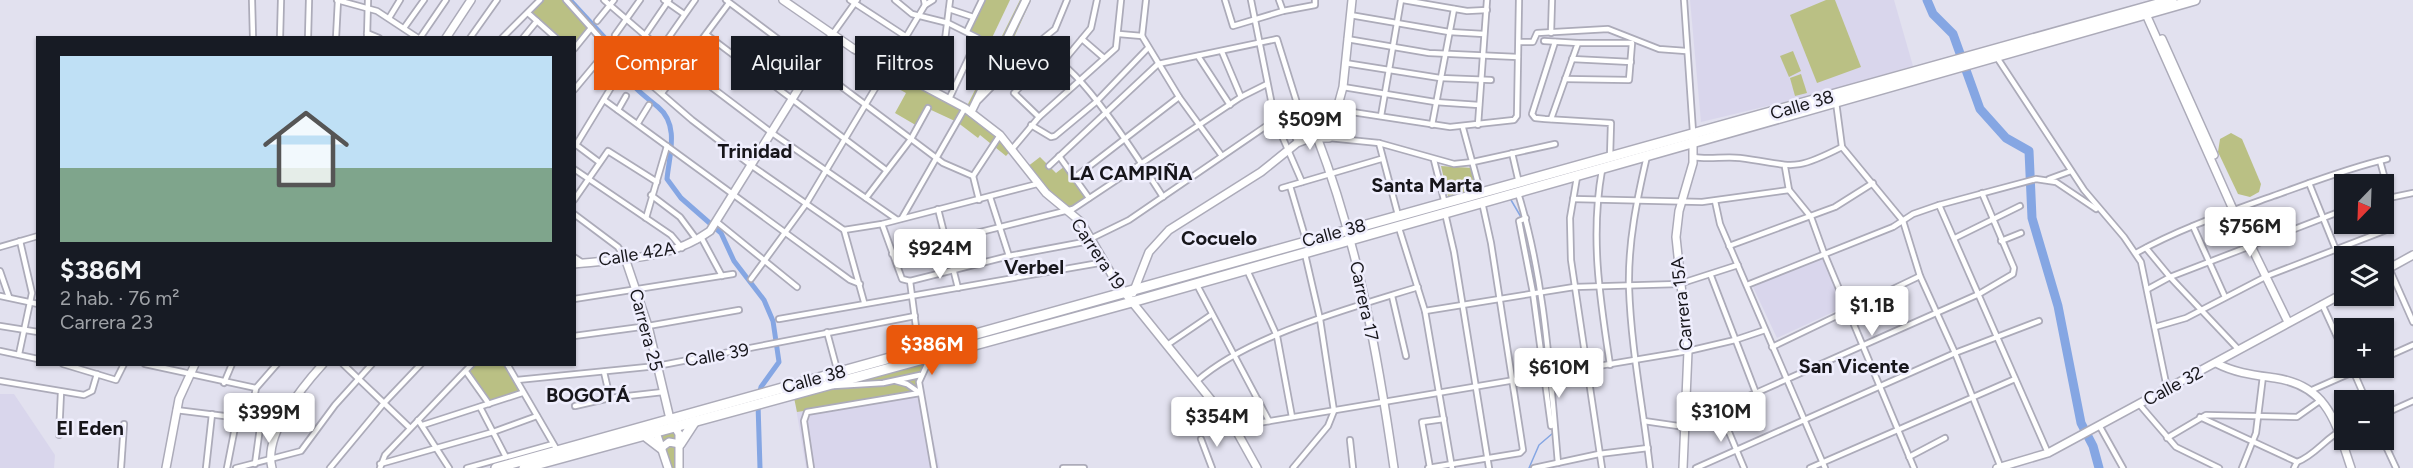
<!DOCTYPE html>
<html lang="es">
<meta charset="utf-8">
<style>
:root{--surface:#171b24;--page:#242831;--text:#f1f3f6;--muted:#9ea1a6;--accent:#ea580c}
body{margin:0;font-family:Figtree,sans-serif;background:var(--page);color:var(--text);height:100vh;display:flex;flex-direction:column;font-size:22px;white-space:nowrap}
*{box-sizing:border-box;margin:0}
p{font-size:20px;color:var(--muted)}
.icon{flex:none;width:33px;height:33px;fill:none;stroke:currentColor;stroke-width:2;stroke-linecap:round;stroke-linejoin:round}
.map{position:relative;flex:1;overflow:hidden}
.details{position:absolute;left:36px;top:36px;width:540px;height:330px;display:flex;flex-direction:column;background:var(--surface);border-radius:0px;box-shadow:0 2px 4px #0004}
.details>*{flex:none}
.banner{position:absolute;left:594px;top:36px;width:570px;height:54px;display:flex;gap:12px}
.needle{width:39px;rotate:203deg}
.buttons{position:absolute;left:2334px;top:174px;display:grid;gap:12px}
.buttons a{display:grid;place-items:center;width:60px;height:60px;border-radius:0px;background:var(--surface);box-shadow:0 2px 4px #0004;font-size:30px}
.price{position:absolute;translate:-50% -51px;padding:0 14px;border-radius:6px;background:#fff;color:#222;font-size:20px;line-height:39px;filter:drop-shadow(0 2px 3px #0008)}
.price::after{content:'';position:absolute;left:50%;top:36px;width:18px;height:14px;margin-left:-9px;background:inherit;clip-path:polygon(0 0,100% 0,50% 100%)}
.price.current{background:var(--accent);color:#fff}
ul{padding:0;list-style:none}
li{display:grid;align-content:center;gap:12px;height:318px;padding:0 24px}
li span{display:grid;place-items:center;height:186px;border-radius:0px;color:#555}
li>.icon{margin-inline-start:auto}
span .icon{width:108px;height:108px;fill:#fffc;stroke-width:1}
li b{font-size:26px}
.pill{padding:0 21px;border-radius:0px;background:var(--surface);box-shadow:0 2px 4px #0004;font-size:21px;line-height:54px}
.pill.current{background:var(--accent);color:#fff}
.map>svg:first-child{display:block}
</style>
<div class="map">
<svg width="2413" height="468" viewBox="0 0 2413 468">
<rect width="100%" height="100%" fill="#e2e1ef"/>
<g fill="#d9d6ec">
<path d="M1690,0h204l19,66 -100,29 -112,27z"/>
<path d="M1822,256l22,51 -67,31 -24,-51z"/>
<path d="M921,389l19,79h-134l-10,-60z"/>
<path d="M0,394h14l41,61 -1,13h-54z"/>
</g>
<g fill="#bac084">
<path d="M540,0h25l26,28 -16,21 -1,-11 -18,-1 -28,-24z"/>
<path d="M982,0h28l-20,42 -12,-2 -11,-9z"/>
<path d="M1020,0h11l-20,44 -4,-3 -35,71 41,36 -7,8 -26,-21 -2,3 -21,-16 -28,-13 -10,18 -24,-14 11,-20 -25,-14 6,-11 79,40z"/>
<path d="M1826,0h9l26,67 -44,16 -27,-68z"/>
<path d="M1793,51l8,20 -12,6 -9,-21z"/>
<path d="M1801,74l6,19 -12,3 -5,-18z"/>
<path d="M2231,133l11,6 19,45 -2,8 -9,5 -12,-3 -20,-42 2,-13z"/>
<path d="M1040,157l16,16 9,-7 24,32 -21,13 -10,-7 -31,-37z"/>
<path d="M1441,166l32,2 2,22 -27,6z"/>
<path d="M930,357l-10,18v18l-123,19 -4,-19z"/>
<path d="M473,365h34l15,28 -33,11 -22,-31z"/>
<path d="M677,426l2,42h-11l-12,-37z"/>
</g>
<path fill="#a8ae64" d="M1007,41l18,12 -46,47z"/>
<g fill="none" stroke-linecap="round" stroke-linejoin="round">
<g stroke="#85a6e3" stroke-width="1.5">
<path d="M1511,200l10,17"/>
<path d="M1522,223l14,67"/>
<path d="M1537,298l10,74"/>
<path d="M1529,468l10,-23 14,-12"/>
</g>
<g stroke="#85a6e3" stroke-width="5">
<path d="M570,0l46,50 5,13"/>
<path d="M625,74c9,15 20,22 33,33 22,18 11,49 9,72l14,19 40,35 13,28 30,39 9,21 6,41 -18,25 -2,8"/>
<path d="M758,404l2,64"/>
</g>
<path stroke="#85a6e3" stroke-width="9" d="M1927,0l6,14 20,20 27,75 26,29 23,13 3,67 26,88 23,117 12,23 6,22"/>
<defs>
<g id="street">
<path d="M252,0l1,38"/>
<path d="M337,0l40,11 41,27"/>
<path d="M566,0l43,48 -35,42"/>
<path d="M604,0l57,49 111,84 124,86"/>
<path d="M664,0l20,14"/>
<path d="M726,0l217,163 30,13 6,24"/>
<path d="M850,0l55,36"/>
<path d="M895,0l17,14 36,9 30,15 -29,61"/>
<path d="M1225,0l8,26 50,-15 32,-6v-5"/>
<path d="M1251,0l24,120 27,62"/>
<path d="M1279,0l4,11"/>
<path d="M1403,0l64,11 20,-1"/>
<path d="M1684,0l9,132"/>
<path d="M925,5l8,-5"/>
<path d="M949,9l24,8"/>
<path d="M528,13l28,25"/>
<path d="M1350,15l99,17 35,2"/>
<path d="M389,18l11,-18"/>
<path d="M597,21l17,-21"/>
<path d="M404,28l20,-28"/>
<path d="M967,31l15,-31"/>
<path d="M367,33l12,5"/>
<path d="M1551,33l1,-33"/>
<path d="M1119,34l23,2"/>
<path d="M615,35l25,-35"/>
<path d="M707,35l179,135"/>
<path d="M832,35l25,-35"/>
<path d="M1142,36l37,61 43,59"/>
<path d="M1142,36l4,-36"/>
<path d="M280,38l1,-38"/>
<path d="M308,38l1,-38"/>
<path d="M336,38l2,-38"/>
<path d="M367,38l1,-38"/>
<path d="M420,38l26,-38"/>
<path d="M470,38l27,-38"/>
<path d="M502,38l38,-38"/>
<path d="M523,38l14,-17"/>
<path d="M1082,39l22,19"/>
<path d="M1347,39l82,14 89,4"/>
<path d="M1544,41l34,2 -27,76"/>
<path d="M1519,42h14l4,-9 71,-4 51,20 27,2"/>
<path d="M1555,42l-23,72 3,4 10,1 66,4 -1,34"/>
<path d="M574,49l17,-21"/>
<path d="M1222,52l19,45"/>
<path d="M1198,56l32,49"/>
<path d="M1996,56l88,134 40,47 17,25 26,126"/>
<path d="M1572,59l59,3"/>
<path d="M626,63l66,57 60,46 92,64 20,72"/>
<path d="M1345,63l95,15 51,2"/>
<path d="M1061,64l30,-36 6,-28"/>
<path d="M641,77l54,-77"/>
<path d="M1565,79l64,1 3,-37h-54"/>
<path d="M923,86l22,-46 5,-40"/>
<path d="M1343,87l92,15 44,3"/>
<path d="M662,93l67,-90"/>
<path d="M604,100l246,180 10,4"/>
<path d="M979,100l46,-47 30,-24 12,-29"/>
<path d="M1836,102l6,45 61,74 17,55 35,77 46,115"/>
<path d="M618,110l8,-14"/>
<path d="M1339,110l111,17 64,-7 3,-4 2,-116"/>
<path d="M1381,116l20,-116"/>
<path d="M1039,117l-25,-24 30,-31 8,-4c31,12 91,108 111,139"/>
<path d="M638,123l11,-18"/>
<path d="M1031,125l20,12 4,-1 41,-34 52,-54"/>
<path d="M1432,125l22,-116"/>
<path d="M1478,125l9,-125"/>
<path d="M1463,128l18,66"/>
<path d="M1329,138l50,5 75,21 19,-2 82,-18"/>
<path d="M1379,143l19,72"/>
<path d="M575,144l24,18"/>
<path d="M576,145l50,-82 43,-63"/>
<path d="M1013,148l26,-31 77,-69 5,-48"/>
<path d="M1512,153l7,30"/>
<path d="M1059,156l30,42"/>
<path d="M1647,156c-10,43 -19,86 -18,131 2,61 14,120 21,181"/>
<path d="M1694,157c15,3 30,-1 46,1 54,7 51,15 102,-11"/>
<path d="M1434,160l11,44"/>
<path d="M2380,161l10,36"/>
<path d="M1049,166l109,-102 119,-25 25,80 -6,20"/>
<path d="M1785,167l4,23 22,27 13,36 90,215"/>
<path d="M574,169l97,66 11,13"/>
<path d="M1602,170c-12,67 -2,129 8,195"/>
<path d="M973,176l27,-41"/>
<path d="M1577,177l-7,41 1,42 31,208"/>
<path d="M1074,178l105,-81"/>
<path d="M2049,179l22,-8"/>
<path d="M2309,183l27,67"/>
<path d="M1290,186l16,54"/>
<path d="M1282,188l99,-29"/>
<path d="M1518,193c27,86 32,180 40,270"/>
<path d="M651,195l29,22 17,23"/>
<path d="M990,197l19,59"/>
<path d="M866,198l45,-59 17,-31"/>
<path d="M1573,199l129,3 87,-12"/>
<path d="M2384,199l29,-6"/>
<path d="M574,200l34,-49 49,31"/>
<path d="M1715,201l5,23 105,244"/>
<path d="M1939,205l109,248"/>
<path d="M938,209l20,79"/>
<path d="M1445,213l9,39 35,216"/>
<path d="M574,214l44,33 7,11"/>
<path d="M646,218l21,-72"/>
<path d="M902,218l63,-110"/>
<path d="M1526,218l-7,3 14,72 18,133"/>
<path d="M717,222l80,65"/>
<path d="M882,224l20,55 8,2 9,69"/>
<path d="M1398,225l27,86 27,157"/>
<path d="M2193,226l32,71"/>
<path d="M844,230l38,-6 155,-40"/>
<path d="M701,237l21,39"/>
<path d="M1955,238l65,-32"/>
<path d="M2001,241l20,-8"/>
<path d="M1729,246l106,-39 38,-24"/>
<path d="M0,247l38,-11"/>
<path d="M2146,248l24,29 69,73"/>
<path d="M2136,253c43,-24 90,-40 137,-57 37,-13 75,-28 114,-37"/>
<path d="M892,254l181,-45 168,-112 26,-13"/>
<path d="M574,257l9,6"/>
<path d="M2389,268l24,54"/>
<path d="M1247,270l30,66 15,81"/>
<path d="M0,271l9,26"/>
<path d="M1711,276l45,117"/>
<path d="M751,279l55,-75 119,-199 -1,-5"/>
<path d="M910,281l99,-25 75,-14 45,-22 146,-100"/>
<path d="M1197,285l72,136"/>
<path d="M1747,285l146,-58 20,-13 26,-9 97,-26 20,3 40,27"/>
<path d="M2148,289l22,-12 174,-67"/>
<path d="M0,296l38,8"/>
<path d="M1392,296l14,60"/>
<path d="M574,299l159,-25"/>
<path d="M2322,304l22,48"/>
<path d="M1425,311l149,-24 105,-3 59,-19"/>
<path d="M779,319l326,-57"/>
<path d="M0,326l38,6"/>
<path d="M2155,327l31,-9 81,-42 122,-47"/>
<path d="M827,332l11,41"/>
<path d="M574,336l74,-10 91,-16"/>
<path d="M1167,345l44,-30"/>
<path d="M1772,347l148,-71"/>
<path d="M0,351l38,8"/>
<path d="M19,354l13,-61 -12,-52"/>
<path d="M930,358l-11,24 15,86"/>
<path d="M2384,358l29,-13"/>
<path d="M63,364l53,16 8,-16"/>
<path d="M145,364l111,24"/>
<path d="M343,364l67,64"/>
<path d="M507,364l50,86"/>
<path d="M2352,368l14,32"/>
<path d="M604,372l6,26"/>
<path d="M467,373l22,31"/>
<path d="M517,380l140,-14 258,-50"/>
<path d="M0,381l84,14 8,-4 5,-17"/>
<path d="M896,381l11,3 13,9"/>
<path d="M1197,381c52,-46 154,-73 221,-94"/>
<path d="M224,383l8,-19"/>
<path d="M833,386l50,-3 37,-8"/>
<path d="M2312,390l50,-22"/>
<path d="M2139,404l37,43 43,21"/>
<path d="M575,406l35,-8 53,-6"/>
<path d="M480,407l26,50"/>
<path d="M176,410l105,13"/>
<path d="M2384,414l29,-13"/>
<path d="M2200,417l97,45"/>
<path d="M250,419l6,-31 21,-24"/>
<path d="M418,420l31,48"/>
<path d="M1644,421l41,6"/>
<path d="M423,425l99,-32"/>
<path d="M2099,425l24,43"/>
<path d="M1237,432l21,-9 430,-72 47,-11 30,-10"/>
<path d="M59,435l2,-43"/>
<path d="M2167,438l39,-23 91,2 24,-17"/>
<path d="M1201,439l11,29"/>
<path d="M1350,440l3,28"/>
<path d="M2383,440l13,28"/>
<path d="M1909,457l36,-19"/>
<path d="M255,464l6,-44"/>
<path d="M380,464l113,-32 44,-16"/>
<path d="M121,468l3,-44"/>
<path d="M206,468l6,-54"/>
<path d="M227,468l10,-51"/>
<path d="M236,468l65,-17 34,-46 37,-41"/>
<path d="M330,468l54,-65 37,-39"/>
<path d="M380,468l5,-13 87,-91"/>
<path d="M467,468l86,-24"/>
<path d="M811,468l-7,-47 3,-9 113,-19"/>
<path d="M1063,468h21"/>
<path d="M1293,468l35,-42 6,-15 -14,-92 -15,-65"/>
<path d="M1428,468l92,-15 3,-3 -32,-207 -9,-41"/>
<path d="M1430,468l-8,-46 22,-3"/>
<path d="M1534,468l65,-14 49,-6"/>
<path d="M1696,468l259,-115 84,-32"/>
<path d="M1744,468l-23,-55 1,-5 257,-114 34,-20 1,-6 -32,-75"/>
<path d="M1810,468l205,-89"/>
<path d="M2242,468l14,-35 7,-57"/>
<path d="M2294,468l3,-6c19,-7 29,-25 47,-33"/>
</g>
<g id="secondary">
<path d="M783,0l71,49 111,59 35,27 46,58 35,29 35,60 121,150 20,36"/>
<path d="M2145,12l86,193 57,117"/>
<path d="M446,38l25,-38"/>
<path d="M2162,39l52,116"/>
<path d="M971,112l55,-112"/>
<path d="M1317,137c41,107 61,219 77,331"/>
<path d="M625,258l23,68 22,93 9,15v34"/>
<path d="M574,264c47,-5 96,-4 136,-33l122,-196"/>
<path d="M2384,271l29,-16"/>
<path d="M1133,293l16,-41 20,-22 92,-58 36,-29 13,-5h19l14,-51 9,-87"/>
<path d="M2216,363c19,10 38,12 59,15 54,8 61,46 76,90"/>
<path d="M655,429l13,39"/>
<path d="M661,448l8,-6 11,2"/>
<path d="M166,468l13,-69 16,-35"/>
<path d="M272,468c-9,-33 30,-81 51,-104"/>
<path d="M1683,468l5,-117 -12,-114 3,-26 14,-48v-25"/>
<path d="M1997,468l51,-15 296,-160"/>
</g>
<g id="highway">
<path d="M644,435l17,13"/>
<path d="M680,444l15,-23"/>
<path d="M496,468l1676,-468"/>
<path d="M524,468l608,-166 1063,-302"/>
</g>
</defs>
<use href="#street" stroke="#acabb9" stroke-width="8"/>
<use href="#secondary" stroke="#acabb9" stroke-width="10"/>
<use href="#highway" stroke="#acabb9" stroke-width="12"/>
<use href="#street" stroke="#fff" stroke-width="4.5"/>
<use href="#secondary" stroke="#fff" stroke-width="7"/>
<use href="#highway" stroke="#fff" stroke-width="9"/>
</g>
<g text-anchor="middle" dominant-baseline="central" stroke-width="5" stroke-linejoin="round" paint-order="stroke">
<g font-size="18" fill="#17161b" stroke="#efeefd">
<text transform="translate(1802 105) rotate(-16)">Calle 38</text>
<text transform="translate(1334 233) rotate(-15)">Calle 38</text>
<text transform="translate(637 254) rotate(-9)">Calle 42A</text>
<text transform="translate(1098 254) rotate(56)">Carrera 19</text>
<text transform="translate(1364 301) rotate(78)">Carrera 17</text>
<text transform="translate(1682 304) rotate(-96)">Carrera 15A</text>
<text transform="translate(646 330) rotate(75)">Carrera 25</text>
<text transform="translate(717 355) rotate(-10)">Calle 39</text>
<text transform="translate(814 379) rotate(-15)">Calle 38</text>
<text transform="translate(2173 386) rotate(-28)">Calle 32</text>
</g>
<g font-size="20" font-weight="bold" fill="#17161b" stroke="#efeefd">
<text x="755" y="151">Trinidad</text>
<text x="1131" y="173">LA CAMPIÑA</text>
<text x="1427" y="185">Santa Marta</text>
<text x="1219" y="238">Cocuelo</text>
<text x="1034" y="267">Verbel</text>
<text x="1854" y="366">San Vicente</text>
<text x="588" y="395">BOGOTÁ</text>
<text x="90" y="428">El Eden</text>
</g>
</g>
</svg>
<div class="buttons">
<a><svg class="needle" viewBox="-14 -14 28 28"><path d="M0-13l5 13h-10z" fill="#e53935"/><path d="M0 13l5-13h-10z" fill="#9ea1a6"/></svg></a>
<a><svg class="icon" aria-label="layers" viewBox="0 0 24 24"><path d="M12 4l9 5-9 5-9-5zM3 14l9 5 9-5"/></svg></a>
<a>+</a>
<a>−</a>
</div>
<b class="price" style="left:1310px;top:151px">$509M</b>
<b class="price" style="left:2250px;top:258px">$756M</b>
<b class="price" style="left:940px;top:280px">$924M</b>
<b class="price" style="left:1872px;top:337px">$1.1B</b>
<b class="price current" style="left:932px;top:376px">$386M</b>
<b class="price" style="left:1559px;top:399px">$610M</b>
<b class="price" style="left:1721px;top:443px">$310M</b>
<b class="price" style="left:269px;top:444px">$399M</b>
<b class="price" style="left:1217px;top:448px">$354M</b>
<div class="banner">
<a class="pill current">Comprar</a>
<a class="pill">Alquilar</a>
<a class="pill">Filtros</a>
<a class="pill">Nuevo</a>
</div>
<section class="details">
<ul>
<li><span style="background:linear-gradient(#bfe0f5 60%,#7fa58c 0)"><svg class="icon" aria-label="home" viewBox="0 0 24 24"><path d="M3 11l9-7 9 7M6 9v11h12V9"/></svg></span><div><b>$386M</b><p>2 hab. · 76 m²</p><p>Carrera 23</p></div></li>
</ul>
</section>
</div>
